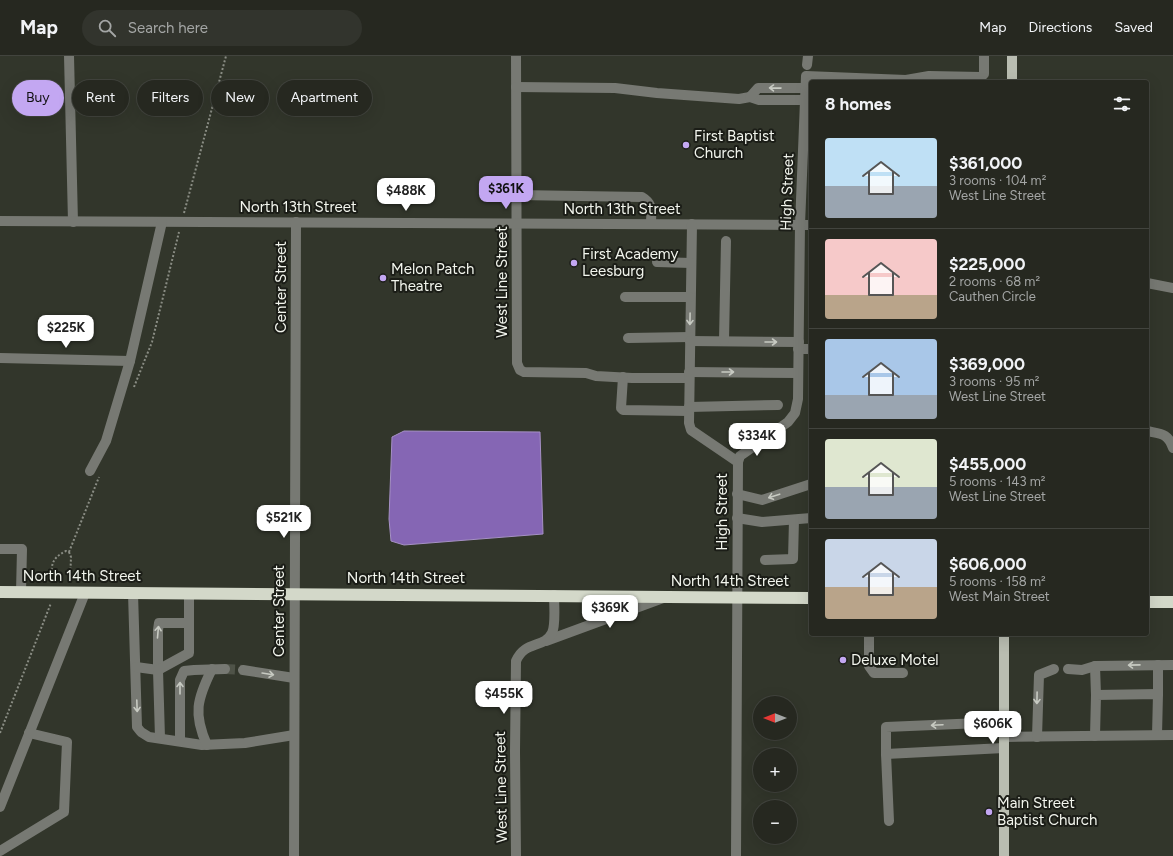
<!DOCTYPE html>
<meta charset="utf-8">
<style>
:root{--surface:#262820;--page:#32342d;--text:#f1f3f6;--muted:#a4a6a5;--line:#42443e;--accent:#c3a7f2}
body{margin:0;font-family:Figtree,sans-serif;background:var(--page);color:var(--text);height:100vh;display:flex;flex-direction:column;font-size:15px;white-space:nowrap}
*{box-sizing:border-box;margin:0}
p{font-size:13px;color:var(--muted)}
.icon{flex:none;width:22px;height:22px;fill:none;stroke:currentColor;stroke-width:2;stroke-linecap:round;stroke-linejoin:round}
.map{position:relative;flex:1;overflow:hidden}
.details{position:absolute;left:809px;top:24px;width:340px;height:556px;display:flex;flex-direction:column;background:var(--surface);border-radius:4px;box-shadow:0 4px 16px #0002,0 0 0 1px var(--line)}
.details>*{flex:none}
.banner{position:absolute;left:12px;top:24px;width:380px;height:36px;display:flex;gap:8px}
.needle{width:26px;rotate:270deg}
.controls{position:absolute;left:753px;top:640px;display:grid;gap:8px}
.controls a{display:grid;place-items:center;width:44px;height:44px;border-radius:50%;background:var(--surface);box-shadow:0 4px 16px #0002,0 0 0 1px var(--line);font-size:20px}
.price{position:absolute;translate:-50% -34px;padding:0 9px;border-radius:8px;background:#fff;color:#222;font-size:13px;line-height:26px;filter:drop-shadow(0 1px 2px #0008)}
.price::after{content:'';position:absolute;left:50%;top:24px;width:12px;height:9px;margin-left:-6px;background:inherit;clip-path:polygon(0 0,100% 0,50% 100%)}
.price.active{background:var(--accent);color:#111}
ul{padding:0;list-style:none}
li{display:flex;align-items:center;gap:12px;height:100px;padding:0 16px}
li+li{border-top:1px solid var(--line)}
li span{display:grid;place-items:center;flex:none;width:112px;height:80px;border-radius:4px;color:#555}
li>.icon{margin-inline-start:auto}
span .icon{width:48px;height:48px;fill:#fffc;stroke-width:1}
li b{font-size:17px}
h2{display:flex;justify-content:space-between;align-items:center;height:48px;padding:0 16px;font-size:17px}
.chip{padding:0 14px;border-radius:18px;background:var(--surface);box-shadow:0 4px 16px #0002,0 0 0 1px var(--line);font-size:14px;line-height:36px}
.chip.active{background:var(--accent);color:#111}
header{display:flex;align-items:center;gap:24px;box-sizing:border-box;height:56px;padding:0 20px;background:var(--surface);border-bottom:1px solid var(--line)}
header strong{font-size:19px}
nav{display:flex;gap:22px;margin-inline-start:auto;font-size:14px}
.search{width:280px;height:36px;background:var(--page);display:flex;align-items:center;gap:10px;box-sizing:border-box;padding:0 14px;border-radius:22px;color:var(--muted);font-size:15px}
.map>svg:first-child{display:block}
</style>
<header>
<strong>Map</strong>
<div class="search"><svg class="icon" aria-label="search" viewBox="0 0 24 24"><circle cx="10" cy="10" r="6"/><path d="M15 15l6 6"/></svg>Search here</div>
<nav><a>Map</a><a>Directions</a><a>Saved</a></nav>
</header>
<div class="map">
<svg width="1173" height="800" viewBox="0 0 1173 800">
<rect width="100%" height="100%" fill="#32362b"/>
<path fill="#8566b4" stroke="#a691c5" d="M404,375l136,1 3,102 -139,11 -13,-4 -2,-22 3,-82z"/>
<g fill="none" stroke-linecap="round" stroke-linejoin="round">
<path stroke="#4f5348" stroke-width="10" stroke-dasharray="10 5" stroke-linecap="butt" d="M225,613l18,1"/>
<g stroke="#8a8d84" stroke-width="2" stroke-dasharray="2 2" stroke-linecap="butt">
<path d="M184,157l42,-157"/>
<path d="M134,331l18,-45 27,-110"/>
<path d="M69,496l30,-75"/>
<path d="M69,496l2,5 -1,24"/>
<path d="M51,526c1,-17 -1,-23 15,-31l3,1"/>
<path d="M0,677l51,-130"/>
</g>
<g stroke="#777973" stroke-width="10">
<path d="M69,0l4,166"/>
<path d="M516,0l1,307 3,7 4,2 62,1 10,3 36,2h57"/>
<path d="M807,9l1,-9"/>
<path d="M516,31l99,1 42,5 82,6 11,-2 9,3h46"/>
<path d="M750,41l8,-9h48"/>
<path d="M517,139l125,2c12,7 9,15 9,27"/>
<path d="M0,165l811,4"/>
<path d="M692,168l-3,199 2,7 47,32"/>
<path d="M657,206l34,1"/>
<path d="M1147,227l26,5"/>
<path d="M625,241h65"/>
<path d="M628,282l62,-1"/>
<path d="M690,285l109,1"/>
<path d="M724,285l2,-100"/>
<path d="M798,293h13"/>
<path d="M0,302l130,3"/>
<path d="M689,316l109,1"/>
<path d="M623,321l-2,31 2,2 66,1"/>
<path d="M689,351l89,-2"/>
<path d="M1147,375c14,3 21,2 26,17"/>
<path d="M90,415l16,-30 24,-80 32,-139"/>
<path d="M737,438l25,6 49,-16"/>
<path d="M737,462l25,4 49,-4"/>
<path d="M0,493h22l-1,43"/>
<path d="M765,504l28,-1 1,-39"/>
<path d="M133,537l4,134 4,5 8,5 53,8 43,-2 49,-8"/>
<path d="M869,578v32l5,7h29"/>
<path d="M546,585l117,-43"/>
<path d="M1158,609v29"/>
<path d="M1095,610l1,29"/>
<path d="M136,611l22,3v-40l1,-7h30"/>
<path d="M1068,613l14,1 13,-4 78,-1"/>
<path d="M243,614l51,8"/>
<path d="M1004,666l-118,5v27l118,-6"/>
<path d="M1095,680l1,-41 62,-1 -1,41"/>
<path d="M1004,681l169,-2"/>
<path d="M1037,681l2,-62 15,-6"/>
<path d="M160,682l-2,-68 31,-17v-60"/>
<path d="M180,685v-61l4,-9 10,-1 31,-1"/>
<path d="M207,689c-14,-31 -10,-46 5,-76"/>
<path d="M886,698l3,67"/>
<path d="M0,751l85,-214"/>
<path d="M0,795l64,-39 3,-70 -38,-9"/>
<path d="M294,800l2,-634"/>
<path d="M516,800l-1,-105 1,-90c9,-21 28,-12 36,-28 4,-8 2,-28 2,-38"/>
<path d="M736,800l2,-394 2,-6 48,-34 7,-9 3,-14 2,-174 6,-149 100,4 23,-4 52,1 3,-3v-18"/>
</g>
<g stroke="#b9bdb1" stroke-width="10">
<path d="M1012,26v-26"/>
<path d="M1004,578v222"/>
</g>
<g stroke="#d3d8c9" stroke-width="12">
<path d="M0,536l811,6"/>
<path d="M1147,546h26"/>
</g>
</g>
<defs><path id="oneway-shaft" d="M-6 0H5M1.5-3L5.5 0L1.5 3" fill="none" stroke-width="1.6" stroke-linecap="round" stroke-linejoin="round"/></defs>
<g stroke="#c7cac2">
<use href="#oneway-shaft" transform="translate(775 32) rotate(-179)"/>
<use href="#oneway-shaft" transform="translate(690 263) rotate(91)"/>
<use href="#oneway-shaft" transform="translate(771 286)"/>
<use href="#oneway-shaft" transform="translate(728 316)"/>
<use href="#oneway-shaft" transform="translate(774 440) rotate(162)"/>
<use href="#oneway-shaft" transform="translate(158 576) rotate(-85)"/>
<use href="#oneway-shaft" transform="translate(1134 609) rotate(179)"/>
<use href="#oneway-shaft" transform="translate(268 618) rotate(9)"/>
<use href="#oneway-shaft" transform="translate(180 632) rotate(-90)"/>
<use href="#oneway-shaft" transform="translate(1037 642) rotate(91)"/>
<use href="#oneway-shaft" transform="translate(137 650) rotate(88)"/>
<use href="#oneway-shaft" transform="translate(937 669) rotate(177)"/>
</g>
<g fill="#c3a7f2" stroke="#1b1d17" stroke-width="1.5">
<circle cx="686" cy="89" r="4"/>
<circle cx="574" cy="207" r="4"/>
<circle cx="383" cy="222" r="4"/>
<circle cx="843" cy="604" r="4"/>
<circle cx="989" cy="756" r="4"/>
</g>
<g text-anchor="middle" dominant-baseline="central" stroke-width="4" stroke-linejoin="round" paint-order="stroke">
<g font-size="15" fill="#f2f5ed" stroke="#1b1d17" text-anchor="start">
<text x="694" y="80">First Baptist<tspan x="694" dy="17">Church</tspan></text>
<text x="582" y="198">First Academy<tspan x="582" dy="17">Leesburg</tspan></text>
<text x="391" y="213">Melon Patch<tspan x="391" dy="17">Theatre</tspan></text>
<text x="851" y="604">Deluxe Motel</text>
<text x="997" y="747">Main Street<tspan x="997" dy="17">Baptist Church</tspan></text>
</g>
<g font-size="15" fill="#f2f5ed" stroke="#1b1d17">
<text transform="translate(787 136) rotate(-88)">High Street</text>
<text x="298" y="151">North 13th Street</text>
<text x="622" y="153">North 13th Street</text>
<text transform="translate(502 226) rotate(-90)">West Line Street</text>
<text transform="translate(281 231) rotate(-90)">Center Street</text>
<text transform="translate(722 456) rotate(-90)">High Street</text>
<text x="82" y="520">North 14th Street</text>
<text x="406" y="522">North 14th Street</text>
<text x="730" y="525">North 14th Street</text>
<text transform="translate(279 555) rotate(-90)">Center Street</text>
<text transform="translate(501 731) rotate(-91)">West Line Street</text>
</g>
</g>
</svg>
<div class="controls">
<a><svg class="needle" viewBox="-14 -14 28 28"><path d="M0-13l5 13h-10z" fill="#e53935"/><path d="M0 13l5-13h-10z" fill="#a4a6a5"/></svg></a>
<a>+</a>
<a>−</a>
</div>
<b class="price active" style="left:506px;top:154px">$361K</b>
<b class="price" style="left:406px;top:156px">$488K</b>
<b class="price" style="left:66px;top:293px">$225K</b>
<b class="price" style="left:757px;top:401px">$334K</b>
<b class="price" style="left:284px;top:483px">$521K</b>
<b class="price" style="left:610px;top:573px">$369K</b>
<b class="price" style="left:504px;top:659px">$455K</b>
<b class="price" style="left:993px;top:689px">$606K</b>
<div class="banner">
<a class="chip active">Buy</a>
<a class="chip">Rent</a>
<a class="chip">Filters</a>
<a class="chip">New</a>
<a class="chip">Apartment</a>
</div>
<section class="details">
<h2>8 homes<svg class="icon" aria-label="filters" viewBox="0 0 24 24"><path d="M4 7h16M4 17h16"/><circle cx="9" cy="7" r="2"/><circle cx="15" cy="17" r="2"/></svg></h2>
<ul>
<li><span style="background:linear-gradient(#bfe0f5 60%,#9aa5b1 0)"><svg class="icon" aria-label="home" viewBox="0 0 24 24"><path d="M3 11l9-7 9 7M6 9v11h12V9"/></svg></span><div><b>$361,000</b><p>3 rooms · 104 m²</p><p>West Line Street</p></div></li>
<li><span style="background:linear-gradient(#f6c9c9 70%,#b9a48a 0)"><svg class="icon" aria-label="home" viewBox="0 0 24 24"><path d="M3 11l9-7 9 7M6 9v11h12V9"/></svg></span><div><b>$225,000</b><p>2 rooms · 68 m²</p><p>Cauthen Circle</p></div></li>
<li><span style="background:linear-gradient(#a9c7e8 70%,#9aa5b1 0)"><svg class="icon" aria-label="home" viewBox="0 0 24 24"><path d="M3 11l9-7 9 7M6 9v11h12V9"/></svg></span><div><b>$369,000</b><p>3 rooms · 95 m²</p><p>West Line Street</p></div></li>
<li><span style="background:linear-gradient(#dfe7d0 60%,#9aa5b1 0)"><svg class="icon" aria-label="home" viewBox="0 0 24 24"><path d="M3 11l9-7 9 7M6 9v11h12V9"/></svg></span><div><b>$455,000</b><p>5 rooms · 143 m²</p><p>West Line Street</p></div></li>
<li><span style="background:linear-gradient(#c9d6e8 60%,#b9a48a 0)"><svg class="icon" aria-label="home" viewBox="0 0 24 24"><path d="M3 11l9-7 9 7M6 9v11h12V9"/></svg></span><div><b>$606,000</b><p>5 rooms · 158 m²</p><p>West Main Street</p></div></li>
</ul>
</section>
</div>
